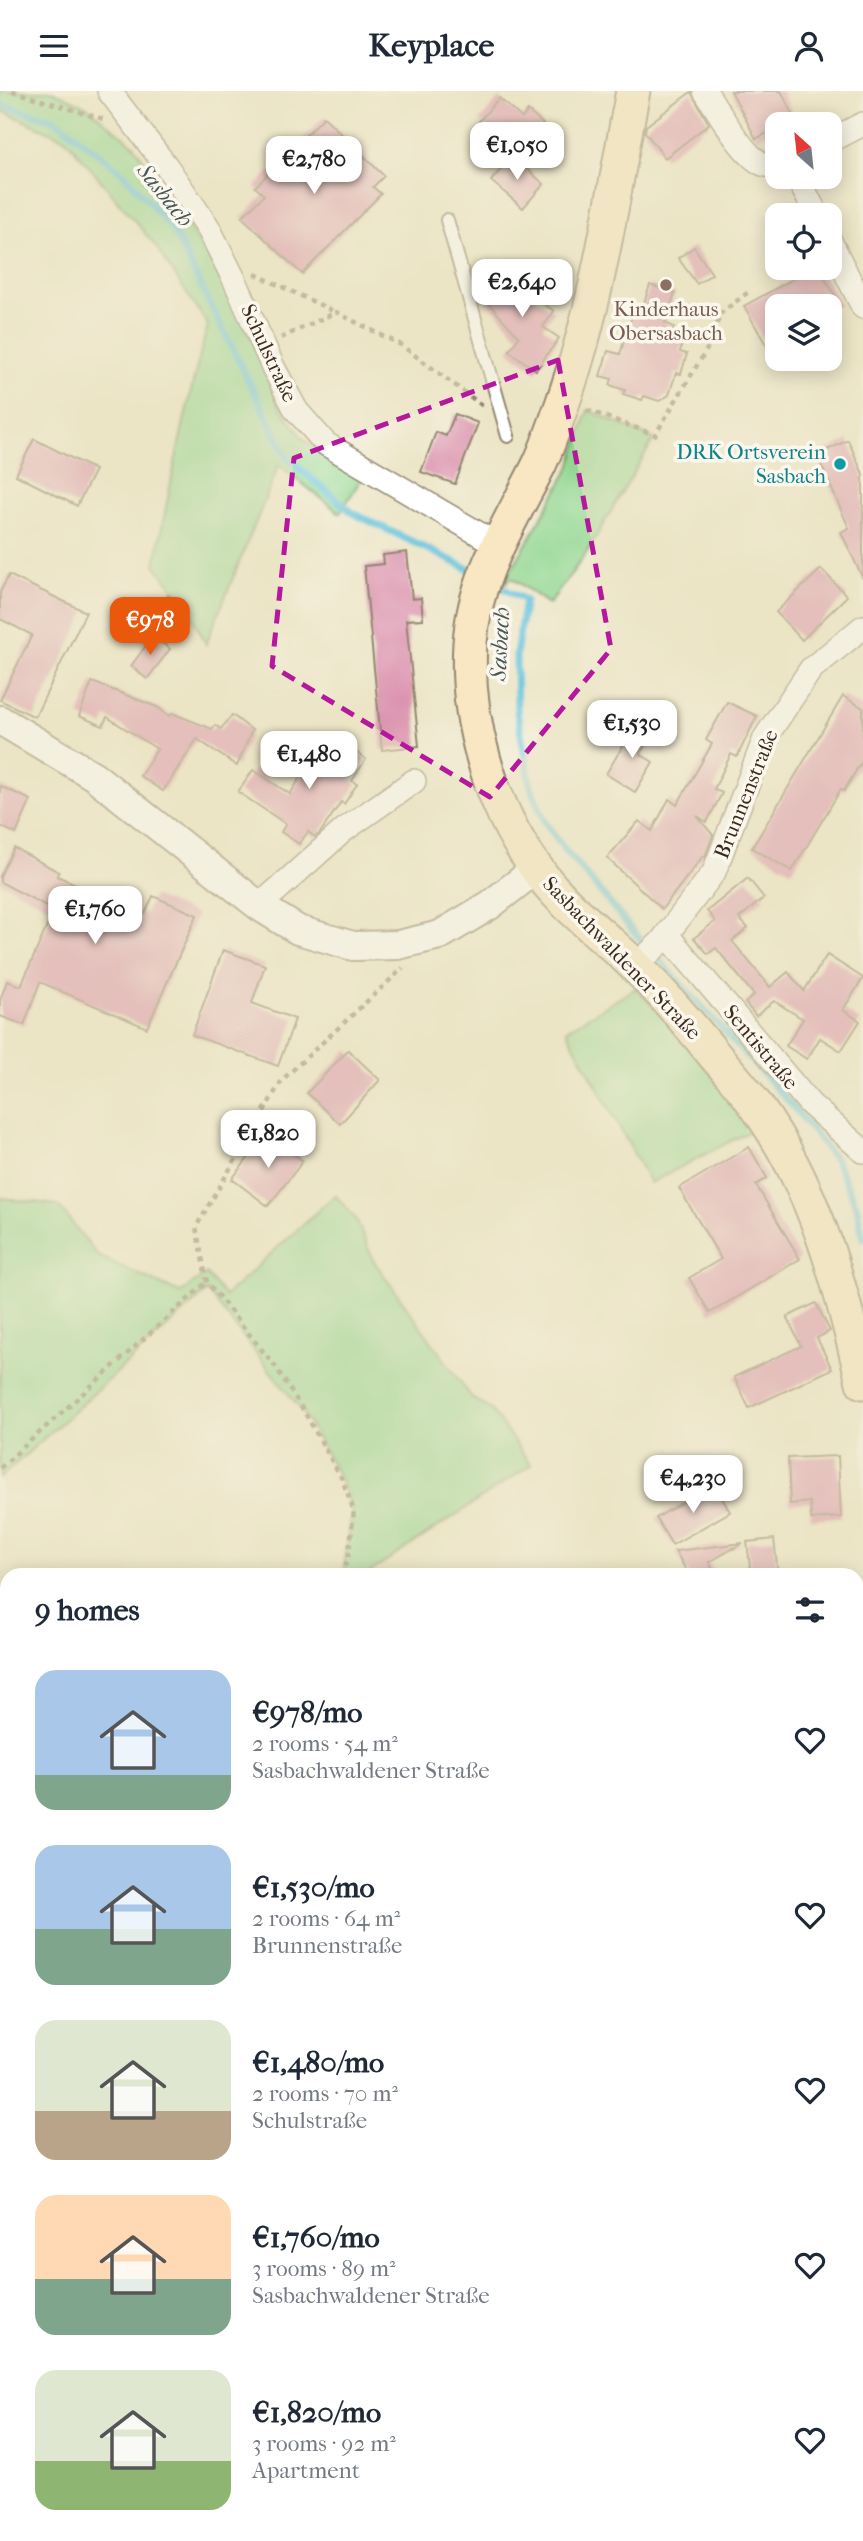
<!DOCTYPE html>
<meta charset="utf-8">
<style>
:root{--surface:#fff;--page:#f6f6f7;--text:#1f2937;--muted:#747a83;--accent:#ea580c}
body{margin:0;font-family:"IM FELL French Canon",serif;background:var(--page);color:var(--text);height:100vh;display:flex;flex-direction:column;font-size:26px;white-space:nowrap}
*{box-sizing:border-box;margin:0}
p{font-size:23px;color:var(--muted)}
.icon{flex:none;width:38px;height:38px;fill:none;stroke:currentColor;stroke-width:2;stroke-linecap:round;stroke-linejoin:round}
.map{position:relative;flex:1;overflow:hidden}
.sheet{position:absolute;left:0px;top:1477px;width:864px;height:973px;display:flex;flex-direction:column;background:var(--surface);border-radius:21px 21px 0 0;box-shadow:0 4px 18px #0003}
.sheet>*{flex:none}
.needle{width:46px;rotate:333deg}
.controls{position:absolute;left:765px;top:21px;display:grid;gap:14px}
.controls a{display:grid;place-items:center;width:77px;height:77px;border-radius:14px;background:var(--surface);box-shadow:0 4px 18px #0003;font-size:35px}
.price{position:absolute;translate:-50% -60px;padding:0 16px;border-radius:14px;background:#fff;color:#222;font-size:23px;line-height:46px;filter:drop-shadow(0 2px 4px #0008)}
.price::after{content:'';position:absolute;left:50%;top:42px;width:21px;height:16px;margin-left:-10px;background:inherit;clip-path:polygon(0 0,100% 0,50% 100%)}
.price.active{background:var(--accent);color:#fff}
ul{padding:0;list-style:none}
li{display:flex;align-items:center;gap:21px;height:175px;padding:0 35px}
li span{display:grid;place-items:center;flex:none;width:196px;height:140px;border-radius:21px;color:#555}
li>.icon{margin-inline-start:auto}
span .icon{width:84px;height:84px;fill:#fffc;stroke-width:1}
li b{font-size:30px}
h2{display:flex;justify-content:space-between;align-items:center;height:84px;padding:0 35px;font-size:30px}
header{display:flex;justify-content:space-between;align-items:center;height:91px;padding:0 35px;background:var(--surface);font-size:32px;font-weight:700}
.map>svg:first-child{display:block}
</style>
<header><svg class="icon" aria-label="menu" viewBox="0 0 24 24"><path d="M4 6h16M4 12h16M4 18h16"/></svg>Keyplace<svg class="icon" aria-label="person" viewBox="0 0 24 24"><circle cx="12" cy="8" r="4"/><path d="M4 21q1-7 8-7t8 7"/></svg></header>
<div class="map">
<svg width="863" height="2450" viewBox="0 0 863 2450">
<rect width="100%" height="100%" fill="#fbf7ec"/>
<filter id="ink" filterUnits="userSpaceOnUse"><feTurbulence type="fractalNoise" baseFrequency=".0143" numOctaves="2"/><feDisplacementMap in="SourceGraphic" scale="14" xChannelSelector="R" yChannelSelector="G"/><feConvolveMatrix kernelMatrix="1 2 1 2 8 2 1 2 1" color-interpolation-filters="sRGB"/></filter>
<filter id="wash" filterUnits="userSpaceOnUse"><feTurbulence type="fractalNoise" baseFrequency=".00686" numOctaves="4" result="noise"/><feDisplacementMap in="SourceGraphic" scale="28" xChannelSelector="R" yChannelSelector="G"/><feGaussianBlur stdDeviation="1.57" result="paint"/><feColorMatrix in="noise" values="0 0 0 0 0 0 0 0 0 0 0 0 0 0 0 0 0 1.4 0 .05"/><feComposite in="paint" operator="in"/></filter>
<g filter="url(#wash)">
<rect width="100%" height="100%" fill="#ebe4c5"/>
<g fill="#90d791" stroke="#668058" stroke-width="2">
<path d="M0,0h52l34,15 48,39 75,113 48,90 21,56 25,34 21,17 39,21 -23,37 -61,-48 -73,179 -20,-40 -31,-39c15,-81 31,-161 53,-240l-54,-81 -88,-105 -66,-29z"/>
<path d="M588,319l66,29 -69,116 -36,49 -37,-26 -10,8 68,-118z"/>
<path d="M636,897l36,39 84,101 -106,55 -84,-153z"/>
<path d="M335,1104l21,24 17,41 99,138 19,12 40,55 -165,110h-23l9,-63 -14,-37 -36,-64 -95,-120 -207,187v-280l58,7 40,51 82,37 26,-19 19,22z"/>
</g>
<path fill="#74b87b" stroke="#58714c" stroke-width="2" d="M92,2443h143l-10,7h-128z"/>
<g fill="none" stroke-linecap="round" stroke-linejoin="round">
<g stroke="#5ec1dc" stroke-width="7">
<path d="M0,14l56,15 67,53 49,55 116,231 65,54 122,59"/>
<path d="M492,491l33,18 -9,54 1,58 14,75 14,35 17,24 71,85 163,179 40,51 21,46 6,31"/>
</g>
</g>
<g id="blocks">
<g fill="#db92af">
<path d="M731,0h50l17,33h-21v4l-21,11z"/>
<path d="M691,1l18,32 -44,34 -20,-26 1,-6z"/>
<path d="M499,7l23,20 6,-7 15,13 -25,30 -39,-33z"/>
<path d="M324,26l60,59 -11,11 8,7 -79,80 -60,-57 22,-22 -9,-8z"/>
<path d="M512,65l32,28 -21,24 -32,-27z"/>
<path d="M694,156l18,27 -15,10 -19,-26z"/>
<path d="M813,177h6l22,38h-64v58l-33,-58z"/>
<path d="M494,180l60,40 -11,16 16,11 -23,32 -27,-19 10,-14 -37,-41 6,-5 -7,-8z"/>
<path d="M650,194l25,8 -10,30 9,4 -3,9 12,4 -3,12 7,2 -6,20 -5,-1 -7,22 -10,6 -15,-5 -2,4 -19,-6 2,-4 -15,-5 2,-6 -12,-3 8,-25 12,3 13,-41 7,2z"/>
<path d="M455,323l23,9 -23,61 -34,-12 15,-40 10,4z"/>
<path d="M34,348l61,31 -18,36 -61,-31z"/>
<path d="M848,349l15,34v105l-22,-47 8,-4 -32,-73z"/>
<path d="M407,461l5,47 9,-1 2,21 -17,1 13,126 -37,4 -18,-184 20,-2 -1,-9z"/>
<path d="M821,478l26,27 -45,44 -26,-28z"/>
<path d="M9,484l77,37 -51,105 -35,-17 32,-65 -32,-16v-27z"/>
<path d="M168,504l15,10 -15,21 -14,-9z"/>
<path d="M153,545l17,13 -23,30 -16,-13z"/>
<path d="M92,591l65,25 13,9 2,-3 40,16 3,-4 6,4 11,-14 20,15 -15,36 -40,-27 -34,52 -23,-15 17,-27 -50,-32 -4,9 -24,-10z"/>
<path d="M843,605l20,12v51l-19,32 -3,-2 -49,82 -40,-23z"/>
<path d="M727,611l30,14 -20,41 -6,-3 -17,35 8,4 -15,29 -10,-6 16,19 -8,22 -2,-1 -41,53 -55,-51 32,-37 13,10 17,-32 8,6 35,-61 -6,-4z"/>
<path d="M636,633l16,10 -12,20 13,8 -18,30 -29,-18z"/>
<path d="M329,643l37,25 -14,22 5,3 -13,20 -3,-2 -21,31 -5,4 -7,-5 -9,12 -18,-12 5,-8 -48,-32 15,-22 37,24z"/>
<path d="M0,695l31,14 -15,34 -16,-8z"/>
<path d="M14,757l45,24 -2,4 88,38 8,-18 44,19 -50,113 -107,-46 -16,43 -24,-9v-16l7,-19 14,5 33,-76 -54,-28v-6z"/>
<path d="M748,787l16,20 -25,20 9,10 -16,13 38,46 18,-15 16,19 23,-36 36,23 -20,32 17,11 -19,30 -21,-13 -13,21 -21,-13 17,-27 -29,-18 -18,15 -11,-13 9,-8 -38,-47 -8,6 -14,-16 21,-17 -8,-10z"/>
<path d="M223,859l42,15 -13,38 43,16 -17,47 -86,-31z"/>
<path d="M348,959l32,30 -40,44 -33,-31z"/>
<path d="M267,1043l36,27 -35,45 -36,-27z"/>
<path d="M749,1056l18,31 -11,7 44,74 -90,54 -21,-35 32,-19 -42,-71z"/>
<path d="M816,1212l14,28 -13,7 15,31 -83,39 -15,-31 67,-31 -14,-29z"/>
<path d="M838,1365l3,61 -30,2 -1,-17 -20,2 -2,-46z"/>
<path d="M714,1393l16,28 -58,33 -16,-27z"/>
<path d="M774,1448l4,36h-27l-4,-33z"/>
<path d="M743,1452l-34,19 6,13h-26l-14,-24z"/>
</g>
</g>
</g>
<g filter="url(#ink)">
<use href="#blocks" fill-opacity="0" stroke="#938772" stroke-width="2"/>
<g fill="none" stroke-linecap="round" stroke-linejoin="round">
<defs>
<path id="service" d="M447,129l61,216"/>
<g id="minor">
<path d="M109,0l58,76 41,60 28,56 37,84 23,43 30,34 172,101"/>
<path d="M705,0c12,17 40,70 61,74 3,0 7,-1 11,-1"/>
<path d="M830,50l33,-17"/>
<path d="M797,86l20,38"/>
<path d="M830,150l33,66"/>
<path d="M259,815l85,-76 70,-49"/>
<path d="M667,844l143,169 53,47"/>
<path d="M635,875l26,-24 53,-70 51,-134 46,-69 52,-42"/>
</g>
<path id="tertiary" d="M0,629l94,56 165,130 39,24 55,16 45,-1 42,-10 50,-30 46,-36"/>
<g id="secondary">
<path d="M633,0c-20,104 -35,211 -70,311 -7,20 -14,41 -23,61 -29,59 -66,113 -70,180 -5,76 21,164 66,225 27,38 65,65 98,97 29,28 56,60 82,92 14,16 29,33 41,50 59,82 84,179 106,275"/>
<path d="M858,1808l3,-73 -2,-188 4,-38"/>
<path d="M858,1945l5,12"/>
</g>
</defs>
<use href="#service" stroke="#938772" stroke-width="16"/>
<use href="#minor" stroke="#938772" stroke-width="26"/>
<use href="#tertiary" stroke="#938772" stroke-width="32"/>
<use href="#secondary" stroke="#938772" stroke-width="37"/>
<g stroke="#938772" stroke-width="4.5" stroke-dasharray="5 5" stroke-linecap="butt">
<path d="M12,0l91,28"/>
<path d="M255,183l80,38"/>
<path d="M281,247l55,-26 65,33 82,61"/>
<path d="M587,319l68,25 52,-86 14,-36 30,-23"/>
<path d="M0,1377l207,-186"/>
<path d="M340,1484l8,-15 6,-49 -12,-32 -37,-66 -30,-47 -68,-84 -11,-55 86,-147 121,-112"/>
<path d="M0,2157l7,-7"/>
<path d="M858,2314l5,-3"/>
<path d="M673,2450l8,-7"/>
</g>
<use href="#service" stroke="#fff" stroke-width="12"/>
<use href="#minor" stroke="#fff" stroke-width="23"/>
<use href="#tertiary" stroke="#fff" stroke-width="28"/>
<use href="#secondary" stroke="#f9e7c3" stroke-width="33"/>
</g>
</g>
<path d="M0 0H863V2450H0ZM558,269l53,289 -121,148 -218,-131 22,-208z" fill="#ebe4c5" fill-opacity=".55" fill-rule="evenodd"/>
<path fill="none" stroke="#b5179e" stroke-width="5" stroke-dasharray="14 9" stroke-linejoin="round" d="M558,269l53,289 -121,148 -218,-131 22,-208z"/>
<circle fill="#8d6e63" stroke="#fbf7ec" stroke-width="2.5" cx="666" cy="194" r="7"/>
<circle fill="#0f9aa8" stroke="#fbf7ec" stroke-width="2.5" cx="840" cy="373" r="7"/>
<g text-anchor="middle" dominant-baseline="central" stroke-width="7" stroke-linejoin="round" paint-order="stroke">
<g font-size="21" fill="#785e54" stroke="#fbf7ec">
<text x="666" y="218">Kinderhaus<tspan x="666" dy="24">Obersasbach</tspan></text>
</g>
<g font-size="21" fill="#3b2a1e" stroke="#fbf7ec">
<text transform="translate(269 262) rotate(65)">Schulstraße</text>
<text transform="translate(746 703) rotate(-68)">Brunnenstraße</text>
<text transform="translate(622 867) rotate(46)">Sasbachwaldener Straße</text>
<text transform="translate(761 956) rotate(50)">Sentistraße</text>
</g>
<g font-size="21" fill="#0d838f" stroke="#fbf7ec" text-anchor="end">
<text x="826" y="361">DRK Ortsverein<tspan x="826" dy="24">Sasbach</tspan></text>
</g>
<g font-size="23" font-style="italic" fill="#465757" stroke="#fbf7ec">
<text transform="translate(165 104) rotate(51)">Sasbach</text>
<text transform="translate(500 553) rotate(-87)">Sasbach</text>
</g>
</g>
</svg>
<div class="controls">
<a><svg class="needle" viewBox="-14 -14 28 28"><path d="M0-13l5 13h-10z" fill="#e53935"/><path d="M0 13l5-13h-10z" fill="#747a83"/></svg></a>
<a><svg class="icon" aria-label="locate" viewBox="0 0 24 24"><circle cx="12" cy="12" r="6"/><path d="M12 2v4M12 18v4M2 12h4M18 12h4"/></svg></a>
<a><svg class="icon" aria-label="layers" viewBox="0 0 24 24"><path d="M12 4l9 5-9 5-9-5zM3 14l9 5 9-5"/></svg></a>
</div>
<b class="price" style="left:517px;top:91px">€1,050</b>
<b class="price" style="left:314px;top:105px">€2,780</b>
<b class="price" style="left:522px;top:228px">€2,640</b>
<b class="price active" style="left:150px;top:566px">€978</b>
<b class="price" style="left:632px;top:669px">€1,530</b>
<b class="price" style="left:309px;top:700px">€1,480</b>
<b class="price" style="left:95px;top:855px">€1,760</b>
<b class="price" style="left:268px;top:1079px">€1,820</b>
<b class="price" style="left:693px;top:1424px">€4,230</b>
<section class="sheet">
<h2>9 homes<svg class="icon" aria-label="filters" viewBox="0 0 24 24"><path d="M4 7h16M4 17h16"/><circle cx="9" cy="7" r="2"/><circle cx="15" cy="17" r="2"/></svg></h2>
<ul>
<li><span style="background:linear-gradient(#a9c7e8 75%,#7fa58c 0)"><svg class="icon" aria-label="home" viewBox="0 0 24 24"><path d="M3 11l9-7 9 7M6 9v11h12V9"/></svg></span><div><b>€978/mo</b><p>2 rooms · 54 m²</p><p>Sasbachwaldener Straße</p></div><svg class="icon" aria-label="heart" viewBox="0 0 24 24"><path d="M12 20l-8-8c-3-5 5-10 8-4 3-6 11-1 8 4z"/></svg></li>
<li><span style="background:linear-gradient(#a9c7e8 60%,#7fa58c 0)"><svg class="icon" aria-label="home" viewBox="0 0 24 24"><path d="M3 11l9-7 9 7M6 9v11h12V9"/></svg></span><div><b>€1,530/mo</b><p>2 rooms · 64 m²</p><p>Brunnenstraße</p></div><svg class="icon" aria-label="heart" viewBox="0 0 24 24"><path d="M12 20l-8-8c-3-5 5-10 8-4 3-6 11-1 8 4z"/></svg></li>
<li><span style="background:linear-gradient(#dfe7d0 65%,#b9a48a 0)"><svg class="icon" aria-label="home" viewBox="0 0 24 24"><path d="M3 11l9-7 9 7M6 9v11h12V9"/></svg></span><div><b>€1,480/mo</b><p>2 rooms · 70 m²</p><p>Schulstraße</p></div><svg class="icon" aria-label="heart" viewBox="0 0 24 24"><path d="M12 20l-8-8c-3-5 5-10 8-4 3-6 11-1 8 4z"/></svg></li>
<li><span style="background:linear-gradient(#ffd9b3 60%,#7fa58c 0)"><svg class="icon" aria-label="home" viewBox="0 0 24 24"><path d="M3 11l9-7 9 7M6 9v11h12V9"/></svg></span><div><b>€1,760/mo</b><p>3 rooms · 89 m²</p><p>Sasbachwaldener Straße</p></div><svg class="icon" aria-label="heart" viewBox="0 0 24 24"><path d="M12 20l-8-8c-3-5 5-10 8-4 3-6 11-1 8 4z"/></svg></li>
<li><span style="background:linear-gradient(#dfe7d0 65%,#8fb573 0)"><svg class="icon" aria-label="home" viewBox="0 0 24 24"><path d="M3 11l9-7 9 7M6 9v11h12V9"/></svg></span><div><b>€1,820/mo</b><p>3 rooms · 92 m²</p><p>Apartment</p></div><svg class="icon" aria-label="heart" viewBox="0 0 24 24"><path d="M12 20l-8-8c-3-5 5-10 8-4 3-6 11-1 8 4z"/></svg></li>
</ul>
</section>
</div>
